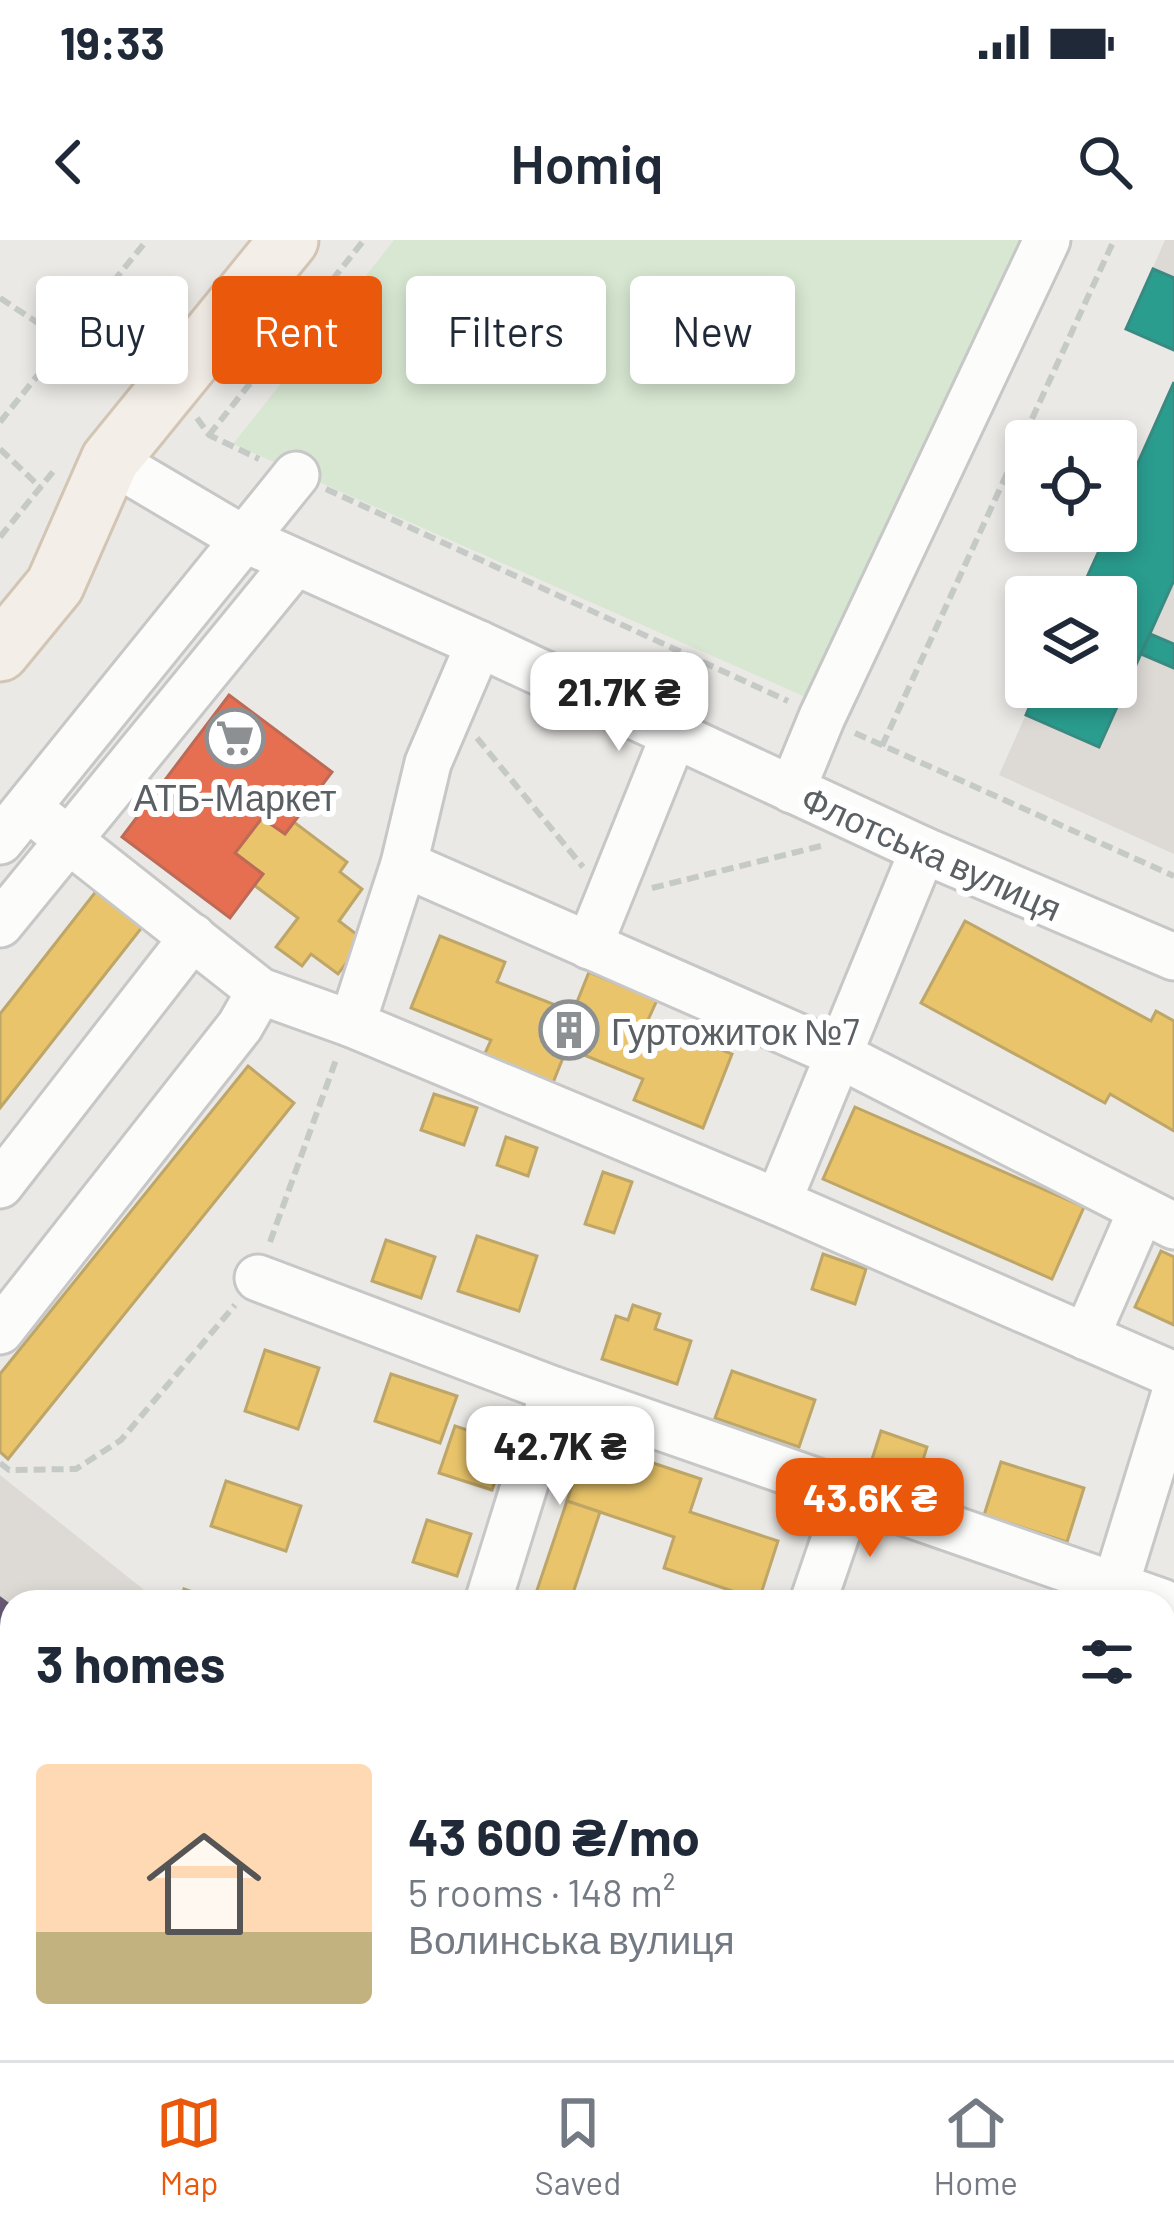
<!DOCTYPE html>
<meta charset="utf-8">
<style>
:root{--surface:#fff;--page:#f2f2f3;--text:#1f2937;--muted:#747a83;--line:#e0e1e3;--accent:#ea580c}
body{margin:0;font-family:Barlow,sans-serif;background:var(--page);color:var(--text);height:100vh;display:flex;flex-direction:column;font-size:45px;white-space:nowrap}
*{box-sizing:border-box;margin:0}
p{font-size:39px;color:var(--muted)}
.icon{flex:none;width:66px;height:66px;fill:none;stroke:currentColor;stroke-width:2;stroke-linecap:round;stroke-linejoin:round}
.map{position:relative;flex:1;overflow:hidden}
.side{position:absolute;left:0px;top:1350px;width:1176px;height:471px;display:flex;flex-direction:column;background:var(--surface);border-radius:36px 36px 0 0;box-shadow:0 6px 18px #0003}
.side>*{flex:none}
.banner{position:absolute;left:36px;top:36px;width:1104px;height:108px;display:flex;gap:24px}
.tools{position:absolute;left:1005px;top:180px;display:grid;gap:24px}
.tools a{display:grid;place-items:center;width:132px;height:132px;border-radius:12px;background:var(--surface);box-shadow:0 6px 18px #0003;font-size:60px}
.price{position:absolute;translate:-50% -102px;padding:0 27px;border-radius:24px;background:#fff;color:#222;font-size:39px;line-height:78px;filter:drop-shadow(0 3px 6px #0008)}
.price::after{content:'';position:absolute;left:50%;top:72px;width:36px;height:27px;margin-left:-18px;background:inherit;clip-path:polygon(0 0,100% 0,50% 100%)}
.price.selected{background:var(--accent);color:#fff}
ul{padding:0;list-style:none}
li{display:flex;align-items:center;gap:36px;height:300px;padding:0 36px}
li+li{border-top:3px solid var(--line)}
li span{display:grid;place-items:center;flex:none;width:336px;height:240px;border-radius:12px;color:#555}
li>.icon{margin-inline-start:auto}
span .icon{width:144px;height:144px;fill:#fffc;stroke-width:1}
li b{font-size:51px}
h2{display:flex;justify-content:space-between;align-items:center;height:144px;padding:0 36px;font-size:51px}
.pill{padding:0 42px;border-radius:12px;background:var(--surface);box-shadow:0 6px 18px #0003;font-size:42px;line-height:108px}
.pill.selected{background:var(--accent);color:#fff}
.status{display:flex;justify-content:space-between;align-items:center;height:84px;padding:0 60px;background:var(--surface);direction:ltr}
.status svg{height:33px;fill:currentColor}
header{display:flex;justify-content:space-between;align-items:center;height:156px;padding:0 36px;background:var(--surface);font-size:54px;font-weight:600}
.menu{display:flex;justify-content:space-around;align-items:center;height:168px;border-top:3px solid var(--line);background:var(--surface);font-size:33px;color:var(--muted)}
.menu a{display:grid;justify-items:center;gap:6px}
.menu .selected{color:var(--accent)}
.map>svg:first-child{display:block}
</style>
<div class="status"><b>19:33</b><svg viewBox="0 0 49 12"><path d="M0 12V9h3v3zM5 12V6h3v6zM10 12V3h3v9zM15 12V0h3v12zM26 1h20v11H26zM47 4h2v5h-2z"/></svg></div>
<header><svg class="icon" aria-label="back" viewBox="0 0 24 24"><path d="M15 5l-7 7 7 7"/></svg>Homiq<svg class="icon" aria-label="search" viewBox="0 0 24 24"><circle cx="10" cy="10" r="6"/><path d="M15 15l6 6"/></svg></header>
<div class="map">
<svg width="1174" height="1820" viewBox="0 0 1174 1820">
<rect width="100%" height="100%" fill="#ebe9e6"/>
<g fill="#ddd9d5">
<path d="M1165,0h9v110l-48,-21z"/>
<path d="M1174,142v472l-175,-79 39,-88h78v-90h-38l30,-66h8z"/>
<path d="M0,1235l153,122 -2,5h-139v382l-12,9z"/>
</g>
<path fill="#d7e7d1" d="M394,0h641l-216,463 -586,-259z"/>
<g fill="#e9c46a" stroke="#bea668" stroke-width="3">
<path d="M262,578l23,16 9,-12 53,40 -7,10 22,17 -23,32 25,19 -26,34 -27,-20 -9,12 -26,-19 22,-29 -44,-33 9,-11 -28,-21z"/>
<path d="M97,650l46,36 -143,182v-94z"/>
<path d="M965,681l186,100 5,-10 18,10v110l-64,-37 -5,9 -184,-100z"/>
<path d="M440,696l65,26 -8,20 76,30 16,-40 68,28 -9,20 84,34 -29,74 -69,-28 9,-21 -76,-31 -17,42 -69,-28 10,-22 -80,-32z"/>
<path d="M248,826l46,37 -286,356 -8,-7v-78z"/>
<path d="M434,854l43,14 -13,37 -43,-15z"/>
<path d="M855,867l229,100 -32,72 -229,-100z"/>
<path d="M506,897l31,11 -9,28 -31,-11z"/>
<path d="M603,932l29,10 -18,51 -29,-9z"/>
<path d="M477,996l60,20 -18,55 -61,-20z"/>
<path d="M386,1000l49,17 -14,41 -49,-17z"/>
<path d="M1161,1011l13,6v68l-39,-18z"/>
<path d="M823,1014l43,15 -11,35 -43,-15z"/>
<path d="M633,1065l27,9 -5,15 36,12 -14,43 -75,-25 14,-43 12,4z"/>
<path d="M265,1110l54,18 -21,61 -53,-18z"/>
<path d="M732,1131l83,29 -16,47 -84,-29z"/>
<path d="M391,1134l66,22 -17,47 -65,-22z"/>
<path d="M455,1186l53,18 -16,46 -53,-17z"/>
<path d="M881,1191l46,16 -12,39 -47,-14z"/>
<path d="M587,1201l114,38 -11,33 88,29 -19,59 -95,-32 10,-31 -107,-36z"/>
<path d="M1001,1222l83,26 -17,54 -83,-27z"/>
<path d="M226,1241l75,25 -15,45 -75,-25z"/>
<path d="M567,1261l33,11 -28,84 18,6h-57z"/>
<path d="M427,1280l44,14 -14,42 -44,-14z"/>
<path d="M184,1349l37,13h-42z"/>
<path d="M1168,1609l6,2v26l-10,-3z"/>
<path d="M48,1809h56l11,6 -2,5h-68z"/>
<path d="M233,1809h73l-3,11h-74z"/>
<path d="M737,1809h49l-3,11z"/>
<path d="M860,1809h58l-3,11h-33l-23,-7z"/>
<path d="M980,1809h48l-4,11h-48z"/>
</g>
<path fill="#e76f51" stroke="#bd6a57" stroke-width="3" d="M229,455l103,77 -47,62 -23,-16 -27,35 28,21 -33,44 -108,-81z"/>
<path fill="#6d597a" stroke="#685b73" stroke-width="3" d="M0,1358l12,9 -1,75 -11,-8z"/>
<g fill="#2a9d8f" stroke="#398b82" stroke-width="3">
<path d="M1153,29l21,9v72l-48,-21z"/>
<path d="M1174,142v198l-75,167 -73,-32 12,-28h78v-90h-38l30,-66h8v-19z"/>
<path d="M1150,394l24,10v24l-33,-14z"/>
</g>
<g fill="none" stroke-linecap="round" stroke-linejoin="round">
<defs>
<g id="minor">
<path d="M110,220l132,78 237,106 444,206 251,107"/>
<path d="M792,550l30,-73 225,-477"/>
<path d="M28,568l232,183 92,33 426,178 396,173"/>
<path d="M0,601l296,-366"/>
<path d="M404,624l433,190 337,172"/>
<path d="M0,684l295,-361"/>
<path d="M589,706l85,-211"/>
<path d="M352,784l52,-160 24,-101 51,-119"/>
<path d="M0,945l193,-248"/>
<path d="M778,962l145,-352"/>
<path d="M258,1038l296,112 608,212"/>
<path d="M0,1091l240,-305 20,-35"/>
<path d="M1086,1097l55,-126"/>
<path d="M1115,1347l59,-191"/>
<path d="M488,1362l66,-212"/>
<path d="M813,1362l38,-111"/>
<path d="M1164,1504l10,-28"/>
<path d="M1,1820l11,-33"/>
<path d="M339,1820l4,-11"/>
<path d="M657,1820l4,-11"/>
<path d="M1055,1820l4,-11"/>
</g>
<path id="major" d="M0,412l55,-67 55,-125 179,-220"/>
</defs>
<use href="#minor" stroke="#c7c7c7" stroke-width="51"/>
<use href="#major" stroke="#d3c5b4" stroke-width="63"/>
<g stroke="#c5cac7" stroke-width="6" stroke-dasharray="12 6" stroke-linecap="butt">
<path d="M0,58l120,79"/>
<path d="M197,178l12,17 50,24"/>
<path d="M0,182l147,-182"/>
<path d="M209,195l155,-195"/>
<path d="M0,209l40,38"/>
<path d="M326,249l462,212"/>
<path d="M0,297l56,-69"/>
<path d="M855,493l319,143"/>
<path d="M477,498l106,129"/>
<path d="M882,506l232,-506"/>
<path d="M652,648l173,-43"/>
<path d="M270,1002l67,-185"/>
<path d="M0,1223l9,7 67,-1 45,-29 114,-135"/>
</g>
<use href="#minor" stroke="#fcfcfb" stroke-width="45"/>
<use href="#major" stroke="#f3eee7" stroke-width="57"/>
</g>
<defs>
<symbol id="supermarket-ring" viewBox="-11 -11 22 22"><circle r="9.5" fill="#fff" stroke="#8d9092" stroke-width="1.5"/><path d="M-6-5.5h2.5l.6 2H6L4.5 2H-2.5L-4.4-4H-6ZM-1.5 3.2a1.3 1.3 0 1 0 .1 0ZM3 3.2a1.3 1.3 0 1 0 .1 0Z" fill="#8d9092"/></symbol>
<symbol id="building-ring" viewBox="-11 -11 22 22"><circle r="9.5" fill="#fff" stroke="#8d9092" stroke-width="1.5"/><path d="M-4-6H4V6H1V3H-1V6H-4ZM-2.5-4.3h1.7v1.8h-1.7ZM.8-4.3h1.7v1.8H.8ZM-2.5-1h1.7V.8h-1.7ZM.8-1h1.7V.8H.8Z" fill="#8d9092"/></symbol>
</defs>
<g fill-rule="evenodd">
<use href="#supermarket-ring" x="202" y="465" width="66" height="66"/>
<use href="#building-ring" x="536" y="757" width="66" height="66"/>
</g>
<g text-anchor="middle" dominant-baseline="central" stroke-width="12" stroke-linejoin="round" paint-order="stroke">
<g font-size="36" fill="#5b6064" stroke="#fff">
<text x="235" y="556">АТБ-Маркет</text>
<text x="611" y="790" text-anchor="start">Гуртожиток №7</text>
</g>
<g font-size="36" fill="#5b6064" stroke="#fff">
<text transform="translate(932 612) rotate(24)">Флотська вулиця</text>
</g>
</g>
</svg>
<div class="tools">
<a><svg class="icon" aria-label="locate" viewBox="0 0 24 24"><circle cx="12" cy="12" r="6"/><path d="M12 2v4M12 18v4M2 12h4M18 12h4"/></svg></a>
<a><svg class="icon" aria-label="layers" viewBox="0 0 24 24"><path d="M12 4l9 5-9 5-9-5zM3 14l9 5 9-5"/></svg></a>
</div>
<b class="price" style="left:619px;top:514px">21.7K ₴</b>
<b class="price" style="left:560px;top:1268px">42.7K ₴</b>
<b class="price selected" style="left:870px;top:1320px">43.6K ₴</b>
<div class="banner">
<a class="pill">Buy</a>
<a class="pill selected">Rent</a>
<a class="pill">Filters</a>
<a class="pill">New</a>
</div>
<section class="side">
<h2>3 homes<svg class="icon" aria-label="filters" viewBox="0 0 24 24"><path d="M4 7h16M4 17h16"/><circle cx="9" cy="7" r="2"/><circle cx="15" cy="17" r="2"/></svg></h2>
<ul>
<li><span style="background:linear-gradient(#ffd9b3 70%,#c2b280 0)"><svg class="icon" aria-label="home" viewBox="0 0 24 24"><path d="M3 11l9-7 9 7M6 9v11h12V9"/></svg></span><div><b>43 600 ₴/mo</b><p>5 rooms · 148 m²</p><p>Волинська вулиця</p></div></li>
</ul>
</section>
</div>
<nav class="menu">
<a class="selected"><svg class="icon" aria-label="map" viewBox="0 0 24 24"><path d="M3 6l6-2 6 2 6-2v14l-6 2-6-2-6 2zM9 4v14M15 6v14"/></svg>Map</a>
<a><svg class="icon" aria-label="saved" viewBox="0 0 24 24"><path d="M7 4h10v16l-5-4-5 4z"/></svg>Saved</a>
<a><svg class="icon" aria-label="home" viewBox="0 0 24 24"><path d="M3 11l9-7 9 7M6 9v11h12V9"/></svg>Home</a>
</nav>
